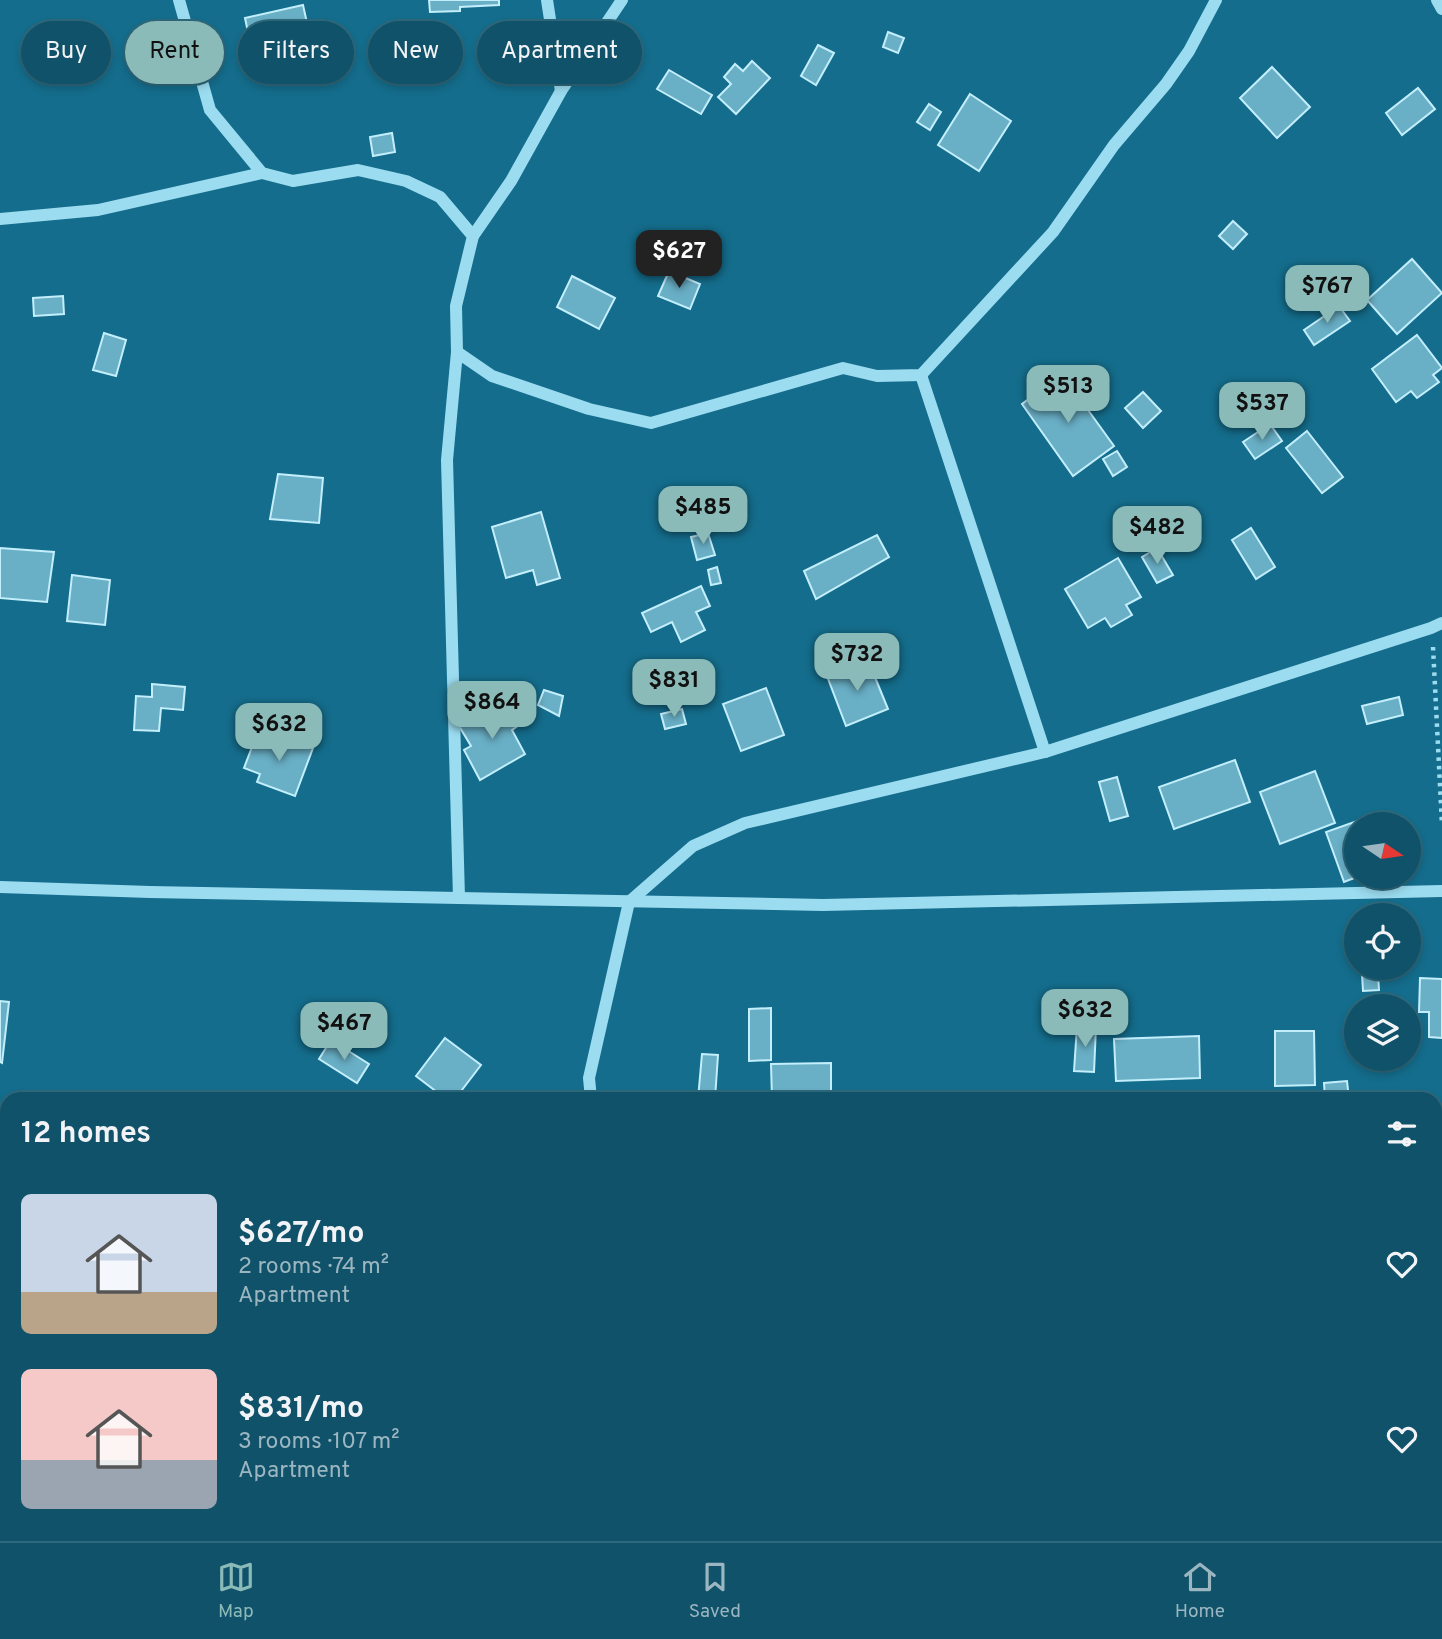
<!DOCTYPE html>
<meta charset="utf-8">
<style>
:root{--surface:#0f5269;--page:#18586f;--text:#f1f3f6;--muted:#9bb6c0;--line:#2f697d;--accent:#8bbbb9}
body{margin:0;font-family:Overpass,sans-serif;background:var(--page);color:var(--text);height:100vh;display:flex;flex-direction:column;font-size:26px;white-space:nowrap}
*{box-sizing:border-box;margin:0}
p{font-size:23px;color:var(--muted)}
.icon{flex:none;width:38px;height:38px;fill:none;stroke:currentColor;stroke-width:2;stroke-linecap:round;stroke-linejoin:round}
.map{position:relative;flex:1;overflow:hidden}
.drawer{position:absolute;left:0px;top:1092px;width:1442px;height:450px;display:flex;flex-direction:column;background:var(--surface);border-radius:21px 21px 0 0;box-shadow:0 4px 10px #0003,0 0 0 2px var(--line)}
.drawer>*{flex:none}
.banner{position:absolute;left:21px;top:21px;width:700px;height:63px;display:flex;gap:14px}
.needle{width:46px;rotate:103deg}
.tools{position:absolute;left:1344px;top:812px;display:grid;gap:14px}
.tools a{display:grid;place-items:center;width:77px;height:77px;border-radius:50%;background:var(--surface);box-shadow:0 4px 10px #0003,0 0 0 2px var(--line);font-size:35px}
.price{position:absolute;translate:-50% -60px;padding:0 16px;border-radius:14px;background:var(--accent);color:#111;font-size:23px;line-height:46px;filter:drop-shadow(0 2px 4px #0008)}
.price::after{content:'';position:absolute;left:50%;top:42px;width:21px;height:16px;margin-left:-10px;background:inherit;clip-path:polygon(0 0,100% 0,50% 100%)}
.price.on{background:#222;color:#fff}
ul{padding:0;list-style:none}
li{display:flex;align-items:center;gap:21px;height:175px;padding:0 21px}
li span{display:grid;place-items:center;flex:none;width:196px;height:140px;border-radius:10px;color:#555}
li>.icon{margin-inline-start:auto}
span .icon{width:84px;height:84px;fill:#fffc;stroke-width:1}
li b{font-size:30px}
h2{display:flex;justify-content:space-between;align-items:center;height:84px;padding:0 21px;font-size:30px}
.pill{padding:0 24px;border-radius:32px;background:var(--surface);box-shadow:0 4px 10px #0003,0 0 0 2px var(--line);font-size:24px;line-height:63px}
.pill.on{background:var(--accent);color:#111}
.dock{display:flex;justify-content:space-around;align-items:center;height:98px;border-top:2px solid var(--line);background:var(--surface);font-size:19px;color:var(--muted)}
.dock a{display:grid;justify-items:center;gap:4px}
.dock .on{color:var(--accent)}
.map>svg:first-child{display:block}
</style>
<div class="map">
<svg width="1442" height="1541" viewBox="0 0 1442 1541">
<rect width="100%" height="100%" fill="#146d8c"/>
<g fill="#69afc6" stroke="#c3eefc" stroke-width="2">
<path d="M429,0h70v5l-39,2v4l-30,1z"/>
<path d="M303,5l8,36 -35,8 3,11 -24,6 -10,-48z"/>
<path d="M888,32l16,6 -6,15 -15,-6z"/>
<path d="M818,45l16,8 -18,32 -15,-9z"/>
<path d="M752,61l18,17 -34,36 -18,-17 13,-13 -7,-7 11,-13 8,7z"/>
<path d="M1272,67l38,40 -33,31 -37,-40z"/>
<path d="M669,70l43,25 -11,19 -44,-25z"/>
<path d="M1418,88l17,21 -33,26 -16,-22z"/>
<path d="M970,94l41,27 -32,50 -41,-26z"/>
<path d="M929,104l12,8 -11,18 -13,-8z"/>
<path d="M392,133l3,19 -22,4 -3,-19z"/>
<path d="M1233,221l14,13 -14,15 -14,-13z"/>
<path d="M1412,259l30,34 -45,41 -30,-34z"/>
<path d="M669,271l31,13 -10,25 -32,-13z"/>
<path d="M572,276l43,22 -16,31 -42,-22z"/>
<path d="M63,296l1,18 -30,2 -1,-18z"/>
<path d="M1339,306l11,15 -36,24 -10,-15z"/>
<path d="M104,333l22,7 -10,36 -23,-6z"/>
<path d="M1417,335l25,33 -9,7 6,7 -22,16 -6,-7 -15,11 -24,-33z"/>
<path d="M1062,374l52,72 -41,30 -51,-72z"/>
<path d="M1143,392l18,19 -18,17 -18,-20z"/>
<path d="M1270,424l12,17 -27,18 -12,-17z"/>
<path d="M1307,431l36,46 -21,16 -36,-45z"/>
<path d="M1117,451l10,16 -14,9 -10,-17z"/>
<path d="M278,474l45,4 -4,45 -49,-4z"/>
<path d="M541,512l19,66 -23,7 -4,-15 -27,8 -14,-51z"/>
<path d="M1251,528l24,39 -19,12 -24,-39z"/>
<path d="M708,533l7,22 -18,5 -6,-23z"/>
<path d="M877,535l12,22 -73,42 -12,-28z"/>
<path d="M0,548l54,4 -7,50 -47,-4z"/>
<path d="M1157,548l16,27 -16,8 -15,-26z"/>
<path d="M1118,558l23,39 -15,8 6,10 -21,12 -6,-9 -17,10 -23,-39z"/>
<path d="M717,567l4,16 -10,2 -3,-15z"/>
<path d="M72,575l38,5 -5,45 -38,-4z"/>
<path d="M701,586l9,20 -14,6 9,18 -24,12 -9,-20 -21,10 -9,-19z"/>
<path d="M868,660l20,49 -42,17 -19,-50z"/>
<path d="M152,684l33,3 -2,23 -22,-2 -2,23 -25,-1 2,-34 16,1z"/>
<path d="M766,688l18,47 -43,16 -18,-47z"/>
<path d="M544,690l19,6 -4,20 -21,-11z"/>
<path d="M1399,697l4,18 -36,9 -5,-18z"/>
<path d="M512,705l10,18 -10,7 13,24 -45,26 -16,-30 7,-4 -15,-25 18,-10 7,12z"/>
<path d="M682,709l4,15 -21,5 -4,-15z"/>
<path d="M274,733l39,15 -18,48 -38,-14 3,-8 -16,-6 11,-29 15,6z"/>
<path d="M1235,760l15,42 -76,27 -15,-42z"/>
<path d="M1315,771l20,52 -55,21 -20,-52z"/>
<path d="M1117,777l11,39 -18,5 -11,-39z"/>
<path d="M1371,816l3,8h-18l1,53 -13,5 -18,-50z"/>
<path d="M1362,974h16l1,16 -16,1z"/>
<path d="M1420,978l22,1v59l-13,-1v-25h-10z"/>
<path d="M0,1001l9,1 -7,61 -2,-1z"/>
<path d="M771,1008v52l-22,1v-52z"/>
<path d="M1077,1026l19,1 -2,45 -20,-1z"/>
<path d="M1275,1031h39l1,54 -40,1z"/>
<path d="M1199,1036l1,42 -84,3 -2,-42z"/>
<path d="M445,1038l36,27 -26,34h-9l-30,-23z"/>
<path d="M331,1040l38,24 -12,19 -38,-24z"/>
<path d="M702,1054l16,1 -3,44h-17z"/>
<path d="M831,1063v36h-59l-1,-35z"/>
<path d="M1347,1081l2,18h-24l-1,-16z"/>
</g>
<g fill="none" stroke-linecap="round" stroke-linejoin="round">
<path stroke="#9cdcf0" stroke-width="4.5" stroke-dasharray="3.5 5" stroke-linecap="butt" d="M1433,647l9,178"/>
<g stroke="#9cdcf0" stroke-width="12">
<path d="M179,0l31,110 52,63 31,8 65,-11 48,11 34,16 33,39 -17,70 1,46 -10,108 12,438"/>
<path d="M547,0l14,91"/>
<path d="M1437,0l5,9"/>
<path d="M0,219l98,-9 164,-37"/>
<path d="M473,236l38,-55 50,-90 61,-91"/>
<path d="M457,352l35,24 97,33 62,14 192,-55 34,8 44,-1 132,-143 61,-87 52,-61 23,-33 27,-51"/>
<path d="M921,375l124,377"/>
<path d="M0,887l150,5 673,13 619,-14"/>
<path d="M591,1099l-2,-21 40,-176 64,-56 52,-23 300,-71 386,-124 11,-5"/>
<path d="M0,1181l7,2"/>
<path d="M0,1239l7,1"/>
<path d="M193,1535v6"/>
<path d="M970,1535l4,6"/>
</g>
</g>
</svg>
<div class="tools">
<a><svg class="needle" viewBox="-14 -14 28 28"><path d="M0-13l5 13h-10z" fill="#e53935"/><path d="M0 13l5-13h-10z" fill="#9bb6c0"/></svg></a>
<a><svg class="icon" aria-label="locate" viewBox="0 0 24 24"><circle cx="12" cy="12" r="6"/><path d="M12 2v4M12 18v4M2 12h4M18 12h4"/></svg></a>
<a><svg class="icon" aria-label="layers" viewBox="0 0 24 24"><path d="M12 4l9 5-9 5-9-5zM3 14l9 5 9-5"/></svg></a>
</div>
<b class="price on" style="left:679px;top:290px">$627</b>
<b class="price" style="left:1327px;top:325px">$767</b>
<b class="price" style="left:1068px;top:425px">$513</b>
<b class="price" style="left:1262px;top:442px">$537</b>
<b class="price" style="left:703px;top:546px">$485</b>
<b class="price" style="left:1157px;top:566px">$482</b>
<b class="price" style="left:857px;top:693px">$732</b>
<b class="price" style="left:674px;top:719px">$831</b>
<b class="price" style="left:492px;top:741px">$864</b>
<b class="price" style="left:279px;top:763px">$632</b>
<b class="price" style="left:1085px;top:1049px">$632</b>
<b class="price" style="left:344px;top:1062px">$467</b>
<div class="banner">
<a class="pill">Buy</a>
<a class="pill on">Rent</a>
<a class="pill">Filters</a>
<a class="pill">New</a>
<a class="pill">Apartment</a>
</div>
<section class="drawer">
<h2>12 homes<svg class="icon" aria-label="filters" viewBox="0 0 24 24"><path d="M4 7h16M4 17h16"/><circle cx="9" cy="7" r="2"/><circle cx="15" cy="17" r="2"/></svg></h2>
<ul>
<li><span style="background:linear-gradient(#c9d6e8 70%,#b9a48a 0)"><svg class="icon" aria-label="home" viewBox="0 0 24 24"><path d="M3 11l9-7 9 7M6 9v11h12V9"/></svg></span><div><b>$627/mo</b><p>2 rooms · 74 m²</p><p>Apartment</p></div><svg class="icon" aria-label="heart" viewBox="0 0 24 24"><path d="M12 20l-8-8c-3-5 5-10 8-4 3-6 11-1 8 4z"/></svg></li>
<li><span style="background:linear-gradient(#f6c9c9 65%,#9aa5b1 0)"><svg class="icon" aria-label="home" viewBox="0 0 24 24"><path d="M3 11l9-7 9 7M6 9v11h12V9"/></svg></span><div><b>$831/mo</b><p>3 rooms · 107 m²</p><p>Apartment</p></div><svg class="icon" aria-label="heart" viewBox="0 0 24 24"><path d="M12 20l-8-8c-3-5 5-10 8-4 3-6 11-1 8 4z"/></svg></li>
</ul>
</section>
</div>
<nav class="dock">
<a class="on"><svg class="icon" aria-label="map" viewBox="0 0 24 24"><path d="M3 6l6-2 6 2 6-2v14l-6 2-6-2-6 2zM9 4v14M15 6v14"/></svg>Map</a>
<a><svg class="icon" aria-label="saved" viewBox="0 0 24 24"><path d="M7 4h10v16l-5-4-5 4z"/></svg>Saved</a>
<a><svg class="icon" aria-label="home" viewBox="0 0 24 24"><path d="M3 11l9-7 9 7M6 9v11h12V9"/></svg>Home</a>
</nav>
